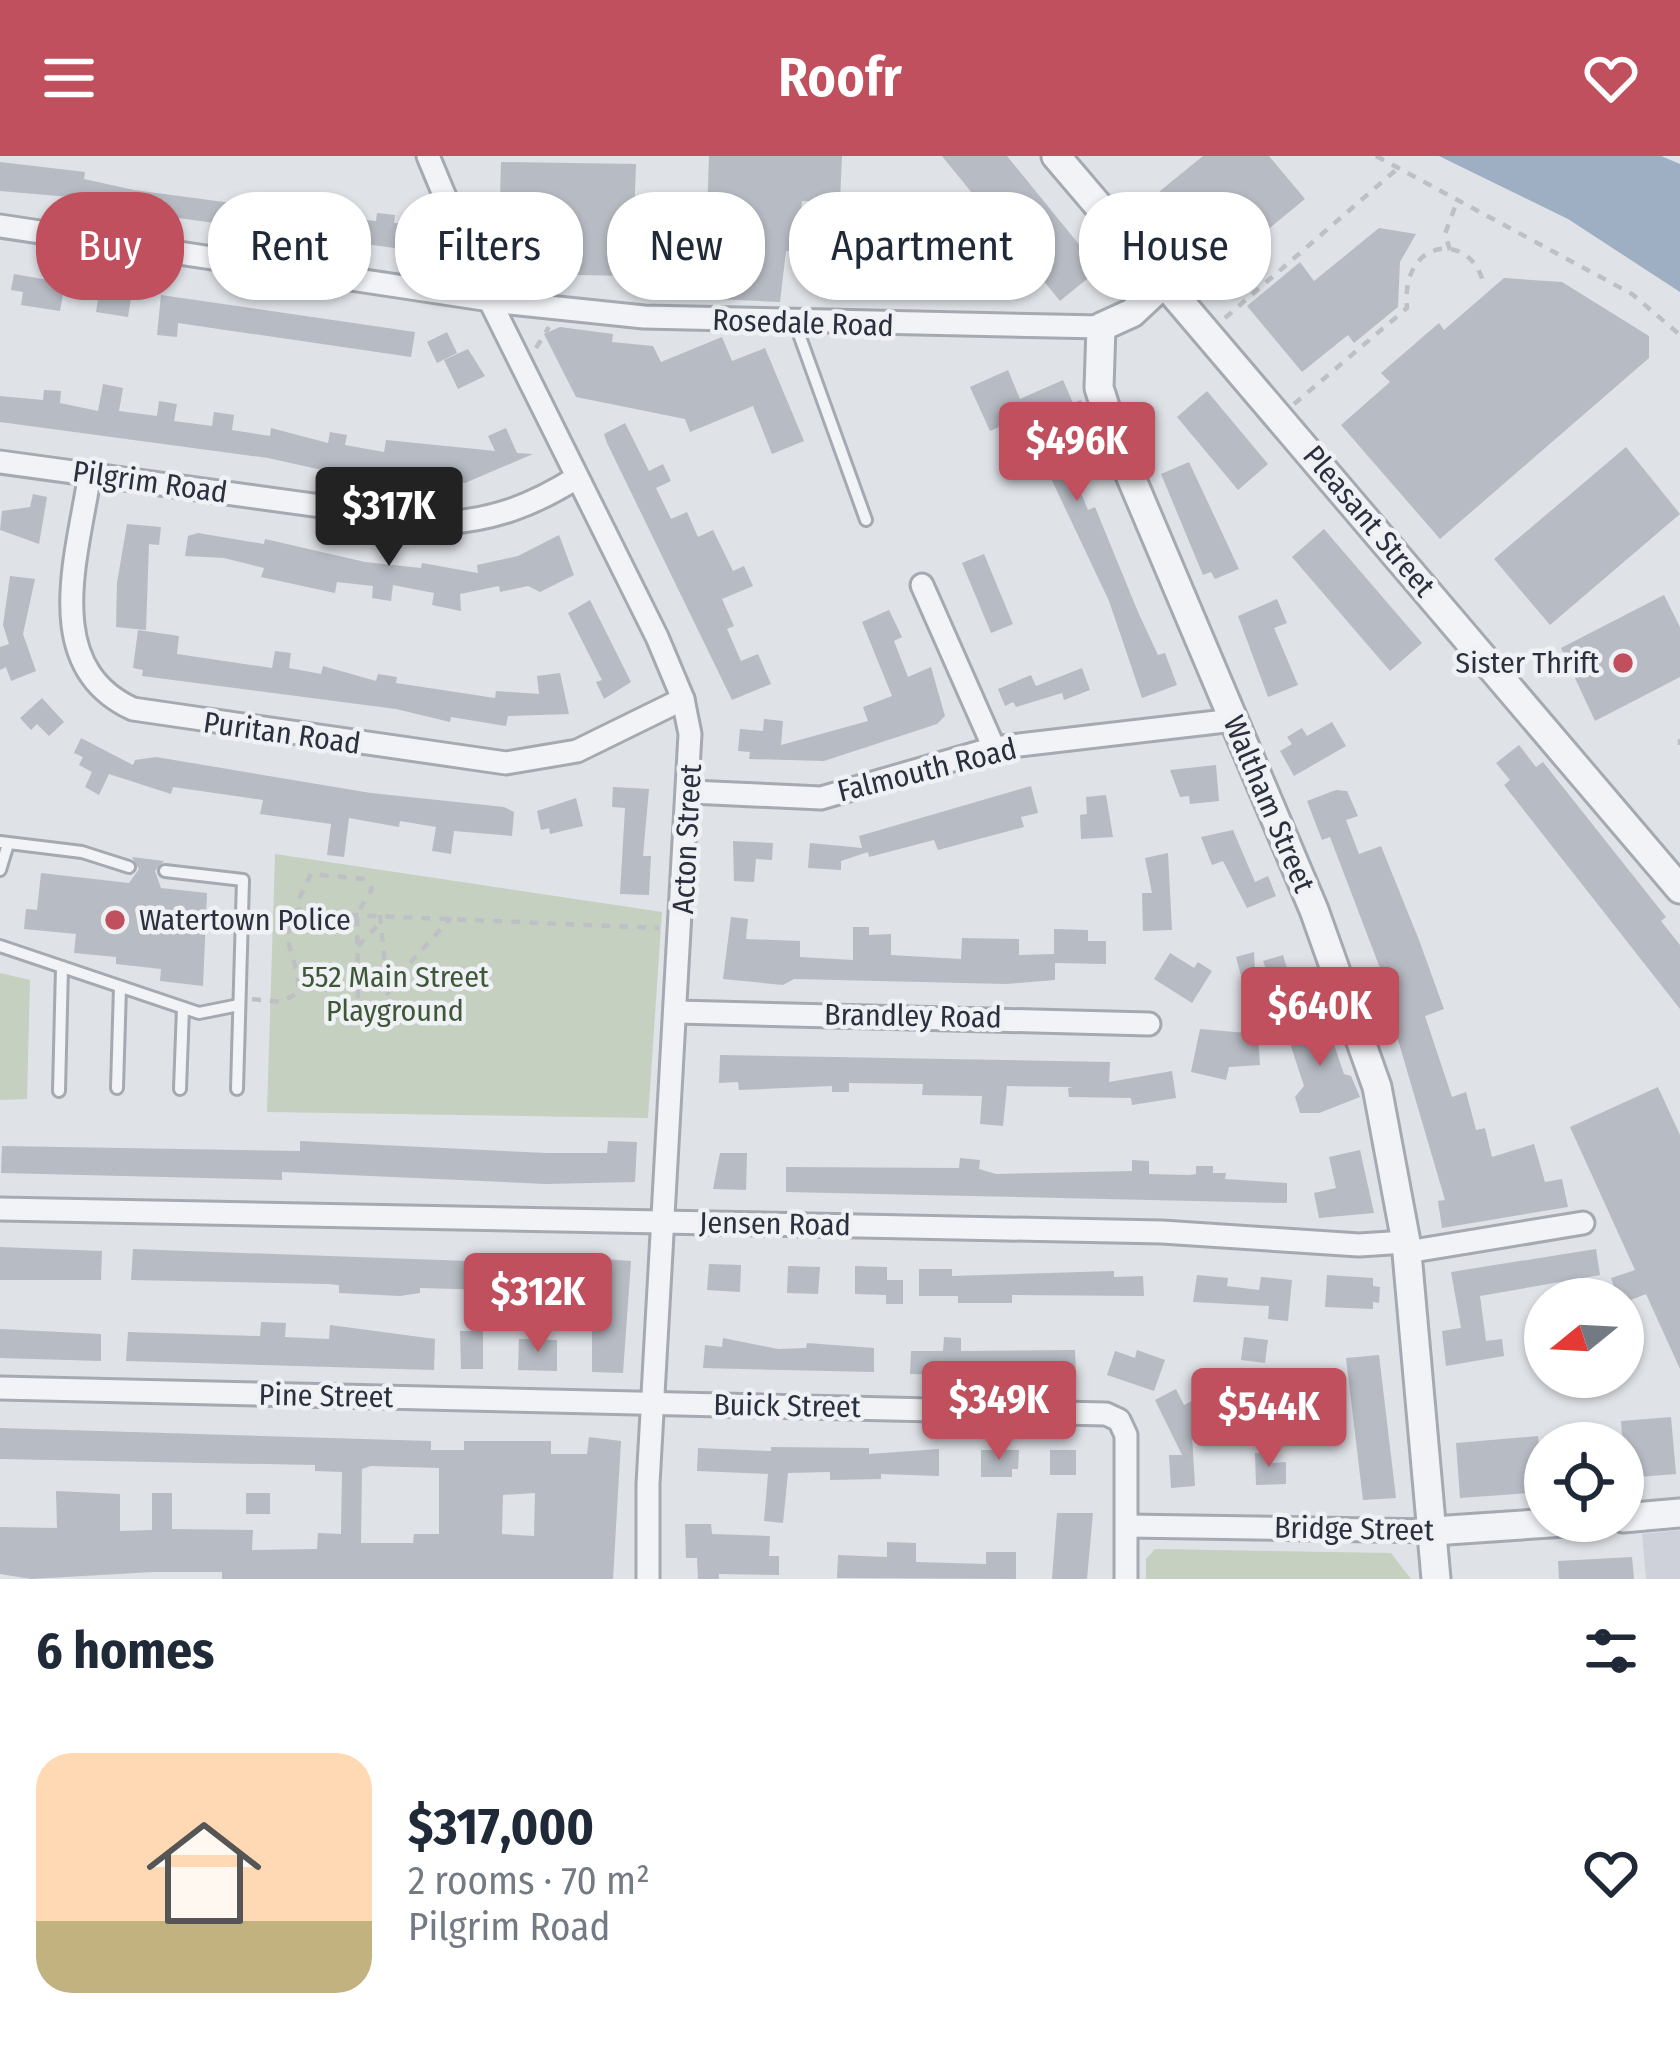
<!DOCTYPE html>
<meta charset="utf-8">
<style>
:root{--surface:#fff;--page:#f2f2f3;--text:#1f2937;--muted:#747a83;--accent:#c1505e}
body{margin:0;font-family:"Fira Sans Condensed",sans-serif;background:var(--page);color:var(--text);height:100vh;display:flex;flex-direction:column;font-size:45px;white-space:nowrap}
*{box-sizing:border-box;margin:0}
p{font-size:39px;color:var(--muted)}
.icon{flex:none;width:66px;height:66px;fill:none;stroke:currentColor;stroke-width:2;stroke-linecap:round;stroke-linejoin:round}
.map{position:relative;height:1423px;overflow:hidden}
.side{display:flex;flex-direction:column;background:var(--surface);flex:1}
.side>*{flex:none}
.hud{position:absolute;left:36px;top:36px;width:1608px;height:108px;display:flex;gap:24px}
.needle{width:78px;rotate:252deg}
.tools{position:absolute;left:1524px;top:1122px;display:grid;gap:24px}
.tools a{display:grid;place-items:center;width:120px;height:120px;border-radius:50%;background:var(--surface);box-shadow:0 3px 9px #0004;font-size:60px}
.price{position:absolute;translate:-50% -102px;padding:0 27px;border-radius:12px;background:var(--accent);color:#fff;font-size:39px;line-height:78px;filter:drop-shadow(0 3px 6px #0008)}
.price::after{content:'';position:absolute;left:50%;top:72px;width:36px;height:27px;margin-left:-18px;background:inherit;clip-path:polygon(0 0,100% 0,50% 100%)}
.price.selected{background:#222;color:#fff}
ul{padding:0;list-style:none}
li{display:flex;align-items:center;gap:36px;height:300px;padding:0 36px}
li span{display:grid;place-items:center;flex:none;width:336px;height:240px;border-radius:36px;color:#555}
li>.icon{margin-inline-start:auto}
span .icon{width:144px;height:144px;fill:#fffc;stroke-width:1}
li b{font-size:51px}
h2{display:flex;justify-content:space-between;align-items:center;height:144px;padding:0 36px;font-size:51px}
.tag{padding:0 42px;border-radius:48px;background:var(--surface);box-shadow:0 3px 9px #0004;font-size:42px;line-height:108px}
.tag.selected{background:var(--accent);color:#fff}
header{display:flex;justify-content:space-between;align-items:center;height:156px;padding:0 36px;background:var(--accent);color:#fff;font-size:54px;font-weight:600}
.map>svg:first-child{display:block}
</style>
<header><svg class="icon" aria-label="menu" viewBox="0 0 24 24"><path d="M4 6h16M4 12h16M4 18h16"/></svg>Roofr<svg class="icon" aria-label="heart" viewBox="0 0 24 24"><path d="M12 20l-8-8c-3-5 5-10 8-4 3-6 11-1 8 4z"/></svg></header>
<div class="map">
<svg width="1680" height="1423" viewBox="0 0 1680 1423">
<rect width="100%" height="100%" fill="#dfe2e7"/>
<path fill="#ced1d9" d="M1680,1374v49h-34l-4,-45z"/>
<g fill="#c5d0c1">
<path d="M275,698l387,58 -14,206 -381,-6z"/>
<path d="M0,817l30,7 -3,119 -27,1z"/>
<path d="M1155,1393l236,4 20,26h-265v-20z"/>
</g>
<path fill="#9eafc4" d="M1439,0h222l19,8v128l-112,-73z"/>
<g fill="#b7bbc3" fill-rule="evenodd">
<path d="M709,0h133l-2,46 -38,-1 -6,50h-10l-6,51 -63,-3 2,-56 -13,-1z"/>
<path d="M942,0h65l92,113 -39,32z"/>
<path d="M1203,0h66l36,43 -45,37 -21,-26 -41,34 -38,-53z"/>
<path d="M0,6l85,10 -1,7 50,11 195,26 47,5 1,-8 18,2 -1,8 17,1 -2,26 -317,-44 1,-7 -93,-8z"/>
<path d="M501,6l135,2 -4,112 -105,-2 -28,-35z"/>
<path d="M1379,72l37,6 -16,28 -2,45 -44,36 -6,-8 -46,37 -55,-66 53,-44 14,19z"/>
<path d="M14,118l51,9 -5,28 -39,-6 2,-13 -12,-2z"/>
<path d="M1504,122l58,4 87,54v22l-209,181 -99,-114 49,-43 -9,-9 58,-50 5,7z"/>
<path d="M100,131l32,5 -4,25 -32,-5z"/>
<path d="M161,139l254,37 -4,25 -233,-34 -1,14 -20,-2z"/>
<path d="M560,171l53,7 -1,8 41,4 8,16 61,-25 10,24 33,-13 39,93 -32,13 -19,-48 -63,26 -5,-13 -109,-22 -32,-63z"/>
<path d="M447,176l10,21 -20,10 -10,-21z"/>
<path d="M468,193l17,27 -27,13 -14,-29z"/>
<path d="M1008,214l12,29 43,-19 10,23 8,-3 17,49 -30,13 20,48 7,-3 43,105 20,43 7,-2 12,32 -35,13 -33,-97 -87,-184 -32,14 -20,-44z"/>
<path d="M103,228l20,4 -4,23 38,5 2,-15 18,3 -3,17 38,5 2,-14 20,3 -2,15 38,6 1,-8 57,15 2,-11 17,3 -2,10 39,7 2,-12 109,11 -7,-15 18,-8 11,25 16,1 -68,29 -125,-14v5l-72,-16 -268,-36v-26l43,4 1,-10 17,1 -1,12 38,8z"/>
<path d="M1207,235l61,73 -30,26 -61,-73z"/>
<path d="M625,267l24,48 14,-7 8,17 -15,7 15,31 16,-7 11,25 15,-7 20,41 11,-5 9,20 -31,13 12,27 -7,3 14,32 17,-7 13,30 -39,16 -125,-257 -3,-9z"/>
<path d="M1626,291l54,67 -130,111 -56,-66z"/>
<path d="M1189,306l50,107 -24,10 -4,-7 -8,3 -42,-101z"/>
<path d="M33,338l14,3 -8,47 -39,-14 2,-19 28,-4z"/>
<path d="M127,368l34,3 -2,18 -10,-1 -3,86 -30,-3 1,-44z"/>
<path d="M1324,373l98,114 -32,28 -98,-114z"/>
<path d="M198,377l66,11 1,-5 100,23 56,6 1,-5 56,10 -1,-8 41,-9 41,-21 15,40 -34,17 -12,-6 -28,6 -1,-6 -39,8 1,17 -29,-6 2,-12 -41,-8 -2,16 -19,-3 1,-12 -36,-4 -2,11 -74,-16 3,-9 -40,-10 -39,-2 3,-20z"/>
<path d="M984,398l29,70 -22,9 -29,-70z"/>
<path d="M10,420l25,3 -12,55 13,37 -25,10 -5,-14 -6,3v-23l9,-3 -6,-19z"/>
<path d="M1664,439l16,32v50l-85,44 -34,-73z"/>
<path d="M1277,443l10,24 -13,5 24,57 -30,12 -30,-81z"/>
<path d="M590,444l41,82 -27,17 -8,-17 6,-2 -34,-67z"/>
<path d="M889,454l13,27 -8,4 14,36 23,-10 14,49 -8,8 -113,37 -75,-2 1,-7 -12,-1 2,-22 23,2 1,-12 19,2 -2,24 87,-24 -5,-14 29,-11 -30,-74z"/>
<path d="M138,474l41,6 -2,18 95,14 3,-17 16,2 -2,15 32,6 2,-8 53,15 2,-7 19,3 -1,6 99,15 1,-7 43,3 -2,-18 23,-3 9,41 -61,2 -2,10 -55,-9 -1,5 -54,-13 -254,-33 1,-6 -10,-2z"/>
<path d="M1082,512l8,22 -26,10 -2,-7 -46,14 -3,-5 -8,4 -7,-17 33,-14 5,11z"/>
<path d="M42,542l22,24 -15,14 -12,-12 -6,6 -11,-12z"/>
<path d="M1332,566l14,24 -52,30 -14,-25 12,-7 -5,-7 15,-9 5,8z"/>
<path d="M81,582l52,27 2,-5 21,-3 215,36 133,14 10,5 -2,24 -58,-5 -3,23 -19,-3 4,-24 -36,-6 -1,6 -50,-9 -5,39 -17,-2 4,-31 -71,-10 3,-14 -90,-13 -2,7 -62,-20 -10,21 -14,-8 7,-15 -13,-7 4,-8 -9,-4z"/>
<path d="M1519,589l17,22 7,-5 123,155 -5,4 19,24v64l-176,-224 6,-5 -14,-17z"/>
<path d="M1216,609l3,36 -29,3 -1,-8 -9,1 -10,-27z"/>
<path d="M1031,630l7,27 -17,4 3,10 -86,23 -4,-10 -65,17 -1,-5 -27,9v9l-33,-2 2,-25 52,5 -3,-12z"/>
<path d="M613,631l36,2 -6,67h8l-2,39 -29,-1 5,-86 -13,-1z"/>
<path d="M1336,634l11,1 11,25 -12,4 13,34 22,-8 38,94 25,69 -19,7 27,81 14,-5 10,38 9,-2 7,29 42,-13 11,38 17,-3 6,28 -126,21 -4,-27 7,-1 -59,-201 5,-2 -61,-160 -8,3 -15,-39z"/>
<path d="M1106,639l7,42 -32,2 -1,-24 7,-1 -1,-17z"/>
<path d="M576,642l7,28 -33,8 -1,-6 -8,2 -4,-19z"/>
<path d="M1233,674l22,52 13,-6 8,20 -29,12 -24,-47 -11,4 -11,-28z"/>
<path d="M733,685l40,2 -1,17 -16,-1 -2,23 -20,-1z"/>
<path d="M1168,697l4,77 -29,1 -1,-38h10l-7,-35z"/>
<path d="M132,701l32,4 -9,10 6,17 46,5 -4,93 -43,-5 1,-12 -45,-5v-7l-42,-4 2,-19 -52,-5 2,-20 11,1 4,-37 88,10 10,-14z"/>
<path d="M731,761l17,2 -2,20 54,2v16l53,3v-33h16v8l22,-1v21l70,4 1,-21 57,1v16l35,-1v-25l34,1v11h18v23l-51,-1v17l-49,4 -212,-5 -11,6 -60,-6z"/>
<path d="M1254,796l3,53 -8,1 -13,-49z"/>
<path d="M1170,797l24,15 4,-6 14,9 -20,32 -38,-24z"/>
<path d="M1283,799l7,23 -19,5 -8,-22z"/>
<path d="M1325,862l19,56 7,2 9,21 -41,16h-19l-5,-16 9,-11 -18,-55z"/>
<path d="M1200,873l58,5 2,31 -31,2 -3,13 -35,-8z"/>
<path d="M720,899l390,7 -1,20 63,-11 4,27 -44,7 -1,-7 -62,-1 -1,-9 5,-1 -66,-1 -4,40 -23,-2 2,-28 -60,-1 1,-11 -74,-1v9h-17v-6l-93,4 -1,-8 -19,1z"/>
<path d="M1658,931l22,48v234l-34,-75 -23,9 -5,-4 -7,-21 24,-8 -65,-143z"/>
<path d="M300,985l246,12h61l1,-12 29,1 -2,40 -89,2 -264,-12v8l-281,-7 1,-27 298,5z"/>
<path d="M1360,994l14,63 -55,5 -5,-25 22,-5 -7,-31z"/>
<path d="M720,997h27l-1,37 -33,-1z"/>
<path d="M960,1002l20,2 -1,9 17,5 136,-3v-11l17,1v13l40,1 7,-1v-8h17v7h13l-1,6 62,4v20l-501,-11v-25l173,1z"/>
<path d="M0,1091l102,4 -1,29h-101z"/>
<path d="M133,1093l388,14v-6l42,3 -2,32 -141,-4v5l-20,3 -61,-3v-8l-11,-1 -197,-4z"/>
<path d="M1596,1093l4,26 -120,21 6,45 16,-2 2,17 -58,10 -4,-35 19,-3 -10,-56z"/>
<path d="M603,1103l28,2 -8,112 -31,-1v-76l8,1z"/>
<path d="M709,1108l32,1 -1,27 -33,-2z"/>
<path d="M788,1110l32,1 -2,27 -31,-1z"/>
<path d="M855,1110l32,1v13h16v24h-17v-9l-31,-1z"/>
<path d="M919,1113h33v7l162,-5v6l29,-1 1,20 -132,-1v8h-54v-7h-39z"/>
<path d="M1197,1119l31,3 -1,8 32,4 2,-13 31,3 -4,41 -20,-2 1,-13 -76,-4z"/>
<path d="M1327,1119l46,3v8l7,1 -1,16 -6,-1v7l-48,-2z"/>
<path d="M261,1166l25,1 -1,14 44,2 1,-14 105,14 -1,31 -308,-9 2,-29 132,4z"/>
<path d="M0,1173l101,5v27l-101,-3z"/>
<path d="M460,1175h23v38h-22z"/>
<path d="M944,1181l17,1v13l114,-1 1,25 -68,-5v7l-98,-3 1,-23h32z"/>
<path d="M1244,1181l24,3 -3,23 -24,-3z"/>
<path d="M723,1182l55,11 28,-1 1,-5 67,5v24l-171,-4 2,-23 17,2z"/>
<path d="M519,1183l38,1v31l-39,-1z"/>
<path d="M1137,1194l28,10 -11,31 -47,-16 8,-24 20,7z"/>
<path d="M1379,1199l17,143 -33,2 -17,-142z"/>
<path d="M1176,1233l8,16 18,-9 14,27 -24,12 3,51 -24,2 -2,-33h13l-27,-55z"/>
<path d="M1671,1261l5,57 -51,4 -4,-57z"/>
<path d="M0,1272l431,13v9h33v-9h87v13h36l2,-17 32,4 -8,138h-391v-7h-69l-122,7 -31,-5v-47l57,1 -1,-37 64,3v37l32,-1v-37h20v36l81,1 -1,20 65,-1 1,-16 23,1 1,-62 -27,-1v-6l-315,-6zM371,1310l68,2v66h-25l-1,9h-52l1,-74zM535,1337l-1,43 -32,-2 1,-39z"/>
<path d="M1538,1280l5,56 -83,6 -4,-55z"/>
<path d="M771,1291l98,1v6l70,-5v27l-58,-2v5l-51,1v-8l-42,1 -5,50 -19,-2 4,-47 -71,-3 1,-23 73,3z"/>
<path d="M981,1294h38l-1,19h-6v8h-31z"/>
<rect x="1050" y="1294" width="26" height="25"/>
<path d="M1272,1296l1,11 13,-1v22l-30,1 -1,-32z"/>
<rect x="246" y="1337" width="24" height="21"/>
<path d="M1057,1357h36l-6,66h-35z"/>
<path d="M685,1368h26l1,10 58,2 -1,20h10v19l-60,-1v5h-21l-1,-21h-11z"/>
<path d="M887,1386l29,1v19l70,2v-12h30v27l-179,-1 1,-23 49,2z"/>
<path d="M1632,1401l2,22h-75l-1,-18z"/>
</g>
<g fill="none" stroke-linecap="round" stroke-linejoin="round">
<defs>
<g id="service">
<path d="M795,167l71,197"/>
<path d="M0,686l82,10 47,15"/>
<path d="M0,714l8,-26"/>
<path d="M165,715l78,9 -6,209"/>
<path d="M0,790l199,67 40,-8"/>
<path d="M117,932l3,-101"/>
<path d="M180,933l3,-81"/>
<path d="M59,935l3,-124"/>
</g>
<g id="minor">
<path d="M428,0l52,125 177,356 26,62 7,35 -42,750v95"/>
<path d="M0,70l510,77 134,14 457,10"/>
<path d="M0,306l445,61c51,-4 88,-18 131,-45"/>
<path d="M90,317c-12,81 -51,193 43,236l373,54 71,-12 106,-52"/>
<path d="M922,429l72,163"/>
<path d="M691,636l130,6 173,-50 240,-28"/>
<path d="M677,856l472,12"/>
<path d="M0,1053l1162,23 197,13 47,-3"/>
<path d="M1407,1096l176,-29"/>
<path d="M0,1232l1106,26 13,6 7,15v144"/>
<path d="M1128,1370l305,5"/>
</g>
<g id="tertiary">
<path d="M1056,0l624,733"/>
<path d="M1165,126l-33,31 -31,14 -2,61 20,61 195,461 63,177 29,155 30,337"/>
<path d="M1623,1362l57,-5"/>
<path d="M1433,1375l147,-10"/>
</g>
</defs>
<use href="#service" stroke="#a5a9b1" stroke-width="16"/>
<use href="#minor" stroke="#a5a9b1" stroke-width="27"/>
<use href="#tertiary" stroke="#a5a9b1" stroke-width="33"/>
<g stroke="#bec0c6" stroke-width="4.5" stroke-dasharray="9 9" stroke-linecap="butt">
<path d="M1376,0l256,138 48,41"/>
<path d="M1450,94l-5,-16 11,-30"/>
<path d="M1225,162l172,-149"/>
<path d="M536,192l13,-21"/>
<path d="M1294,248l113,-96c-7,-73 68,-77 77,-21"/>
<path d="M1680,583v6"/>
<path d="M380,759l8,79 9,9"/>
<path d="M300,760l-2,-15 13,-27 54,5 7,10 -15,25 1,86"/>
<path d="M358,790l21,-22"/>
<path d="M410,807l41,-45"/>
<path d="M252,843l29,3 15,-8c11,-29 -29,-61 9,-81l354,15"/>
</g>
<use href="#service" stroke="#f2f3f6" stroke-width="10"/>
<use href="#minor" stroke="#f2f3f6" stroke-width="21"/>
<use href="#tertiary" stroke="#f2f3f6" stroke-width="27"/>
</g>
<g fill="#c1505e" stroke="#eff1f5" stroke-width="4.5">
<circle cx="1623" cy="507" r="12"/>
<circle cx="115" cy="764" r="12"/>
</g>
<g text-anchor="middle" dominant-baseline="central" stroke-width="9" stroke-linejoin="round" paint-order="stroke">
<g font-size="30" fill="#2a303d" stroke="#eff1f5">
<text transform="translate(803 167) rotate(2)">Rosedale Road</text>
<text transform="translate(150 326) rotate(8)">Pilgrim Road</text>
<text transform="translate(1369 365) rotate(50)">Pleasant Street</text>
<text transform="translate(282 577) rotate(8)">Puritan Road</text>
<text transform="translate(927 614) rotate(-14)">Falmouth Road</text>
<text transform="translate(1269 648) rotate(67)">Waltham Street</text>
<text transform="translate(687 683) rotate(-87)">Acton Street</text>
<text transform="translate(913 860) rotate(1)">Brandley Road</text>
<text transform="translate(775 1068) rotate(1)">Jensen Road</text>
<text transform="translate(326 1240) rotate(1)">Pine Street</text>
<text transform="translate(787 1250) rotate(1)">Buick Street</text>
<text transform="translate(1354 1373) rotate(1)">Bridge Street</text>
</g>
<g font-size="30" fill="#2a303d" stroke="#eff1f5" text-anchor="end">
<text x="1599" y="507">Sister Thrift</text>
<text x="139" y="764" text-anchor="start">Watertown Police</text>
</g>
<g font-size="30" fill="#3d5738" stroke="#eff1f5">
<text x="395" y="821">552 Main Street<tspan x="395" dy="34">Playground</tspan></text>
</g>
</g>
</svg>
<div class="tools">
<a><svg class="needle" viewBox="-14 -14 28 28"><path d="M0-13l5 13h-10z" fill="#e53935"/><path d="M0 13l5-13h-10z" fill="#747a83"/></svg></a>
<a><svg class="icon" aria-label="locate" viewBox="0 0 24 24"><circle cx="12" cy="12" r="6"/><path d="M12 2v4M12 18v4M2 12h4M18 12h4"/></svg></a>
</div>
<b class="price" style="left:1077px;top:348px">$496K</b>
<b class="price selected" style="left:389px;top:413px">$317K</b>
<b class="price" style="left:1320px;top:913px">$640K</b>
<b class="price" style="left:538px;top:1199px">$312K</b>
<b class="price" style="left:999px;top:1307px">$349K</b>
<b class="price" style="left:1269px;top:1314px">$544K</b>
<div class="hud">
<a class="tag selected">Buy</a>
<a class="tag">Rent</a>
<a class="tag">Filters</a>
<a class="tag">New</a>
<a class="tag">Apartment</a>
<a class="tag">House</a>
</div>
</div>
<section class="side">
<h2>6 homes<svg class="icon" aria-label="filters" viewBox="0 0 24 24"><path d="M4 7h16M4 17h16"/><circle cx="9" cy="7" r="2"/><circle cx="15" cy="17" r="2"/></svg></h2>
<ul>
<li><span style="background:linear-gradient(#ffd9b3 70%,#c2b280 0)"><svg class="icon" aria-label="home" viewBox="0 0 24 24"><path d="M3 11l9-7 9 7M6 9v11h12V9"/></svg></span><div><b>$317,000</b><p>2 rooms · 70 m²</p><p>Pilgrim Road</p></div><svg class="icon" aria-label="heart" viewBox="0 0 24 24"><path d="M12 20l-8-8c-3-5 5-10 8-4 3-6 11-1 8 4z"/></svg></li>
</ul>
</section>
